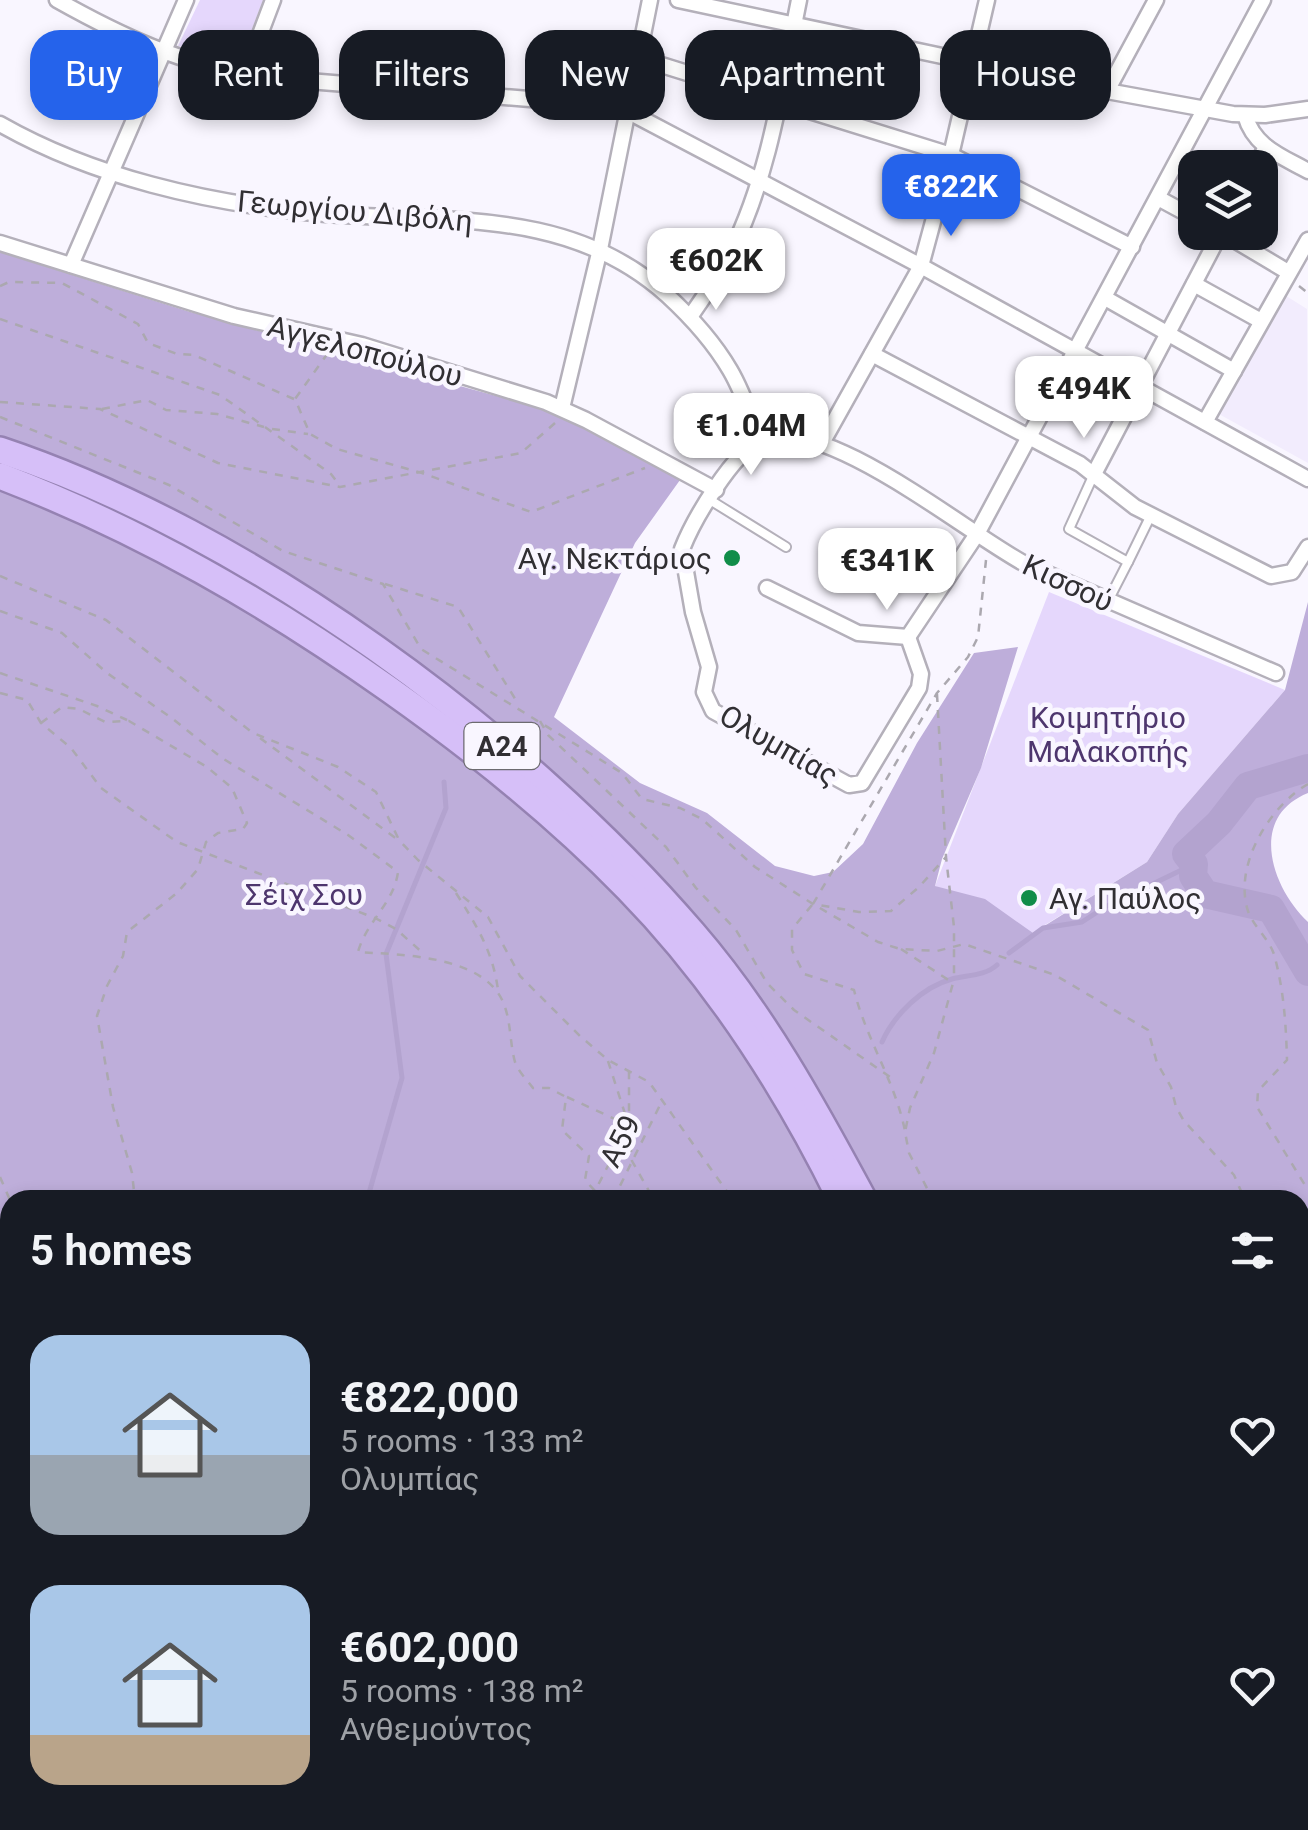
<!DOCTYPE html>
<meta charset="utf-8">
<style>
:root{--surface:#171b24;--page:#20242c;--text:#f1f3f6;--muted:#9ea1a6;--accent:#2563eb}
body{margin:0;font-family:Roboto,sans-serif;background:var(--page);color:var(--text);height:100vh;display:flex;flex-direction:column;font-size:38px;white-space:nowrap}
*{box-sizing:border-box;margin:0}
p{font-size:32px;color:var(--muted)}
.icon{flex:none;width:55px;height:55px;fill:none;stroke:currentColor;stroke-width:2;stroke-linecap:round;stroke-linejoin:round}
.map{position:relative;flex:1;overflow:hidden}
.sheet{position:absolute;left:0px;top:1190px;width:1310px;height:640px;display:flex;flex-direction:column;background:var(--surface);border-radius:30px 30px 0 0;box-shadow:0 5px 15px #0003}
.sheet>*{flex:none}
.top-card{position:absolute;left:30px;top:30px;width:1250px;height:90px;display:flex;gap:20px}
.buttons{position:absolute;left:1178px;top:150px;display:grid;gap:20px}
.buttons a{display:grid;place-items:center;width:100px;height:100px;border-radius:20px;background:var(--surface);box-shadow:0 5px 15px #0003;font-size:50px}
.price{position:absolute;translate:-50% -85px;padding:0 22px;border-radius:20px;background:#fff;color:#222;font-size:32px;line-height:65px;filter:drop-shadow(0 2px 5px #0008)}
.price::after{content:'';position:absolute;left:50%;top:60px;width:30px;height:22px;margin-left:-15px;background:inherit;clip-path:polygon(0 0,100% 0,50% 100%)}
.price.on{background:var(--accent);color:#fff}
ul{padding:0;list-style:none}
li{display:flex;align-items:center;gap:30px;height:250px;padding:0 30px}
li span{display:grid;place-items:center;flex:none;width:280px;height:200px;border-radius:30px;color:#555}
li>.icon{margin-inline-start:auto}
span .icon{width:120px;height:120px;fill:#fffc;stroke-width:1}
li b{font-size:42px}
h2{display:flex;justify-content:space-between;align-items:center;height:120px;padding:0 30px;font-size:42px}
.chip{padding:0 35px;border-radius:30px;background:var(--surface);box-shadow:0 5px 15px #0003;font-size:35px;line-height:90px}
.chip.on{background:var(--accent);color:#fff}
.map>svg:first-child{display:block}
</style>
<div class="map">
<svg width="1308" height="1830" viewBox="0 0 1308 1830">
<rect width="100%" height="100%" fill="#f9f6ff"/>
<path fill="#f2ecfd" d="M1283,294l24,15 1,154 -91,-50z"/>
<g fill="#e5d7fc">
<path d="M200,0h63l-22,58 -63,-12z"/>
<path d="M1049,592l236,98 -107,124 -31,48 -115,71 -97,-47z"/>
</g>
<path fill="#beaeda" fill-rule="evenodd" d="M0,252l187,59 364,100 129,69 -45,63 -81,174 86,66 67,30 68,53 39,10 19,-4 30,-28 54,-101 57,-90 44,-6 -37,121 -39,91 -7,27 50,13 48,34 114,-71 31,-48 107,-124 23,-88v191c-60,24 -37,94 0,129v908h-1308zM10,1200h1290v620h-1290z"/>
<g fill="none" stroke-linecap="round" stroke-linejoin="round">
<g stroke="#b3a3cf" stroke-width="5">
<path d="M1009,953l34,-25 39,-6 23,-15 89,-43"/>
<path d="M882,1042c12,-27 40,-55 70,-63 15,-4 33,-3 45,-14"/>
<path d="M367,1200l35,-122 -16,-124 60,-146 -2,-26"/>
<path d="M234,1830l5,-10"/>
</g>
<g stroke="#b3a3cf" stroke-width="28">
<path d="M1308,768l-60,18 -29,37 -33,31 8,10 -1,12 12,18 66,15 37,63"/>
<path d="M1300,1660l8,-17"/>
<path d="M1276,1820l1,10"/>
</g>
<defs>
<g id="service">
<path d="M1094,474l-25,55 59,33 -19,37"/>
<path d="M710,500l76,47"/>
<path d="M1128,562l23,-47"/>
</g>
<g id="minor">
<path d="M57,0c73,41 132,67 215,78l306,25 51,9 292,154 387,213"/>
<path d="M678,0l429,91 126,23 32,1 43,-6"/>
<path d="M639,58l312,97 181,92"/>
<path d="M245,74l28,-74"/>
<path d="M1107,91l49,-91"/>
<path d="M1245,115c9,32 36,41 63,56"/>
<path d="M0,124c93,53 207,79 313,89 125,11 253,-9 354,82 25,23 46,46 63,75 13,22 21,47 30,70"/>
<path d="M1255,168l11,-21"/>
<path d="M1158,198l37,20"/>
<path d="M1221,232l67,40"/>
<path d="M0,243l234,73 128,29 184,57 40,18 130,70"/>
<path d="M71,265l115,-265"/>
<path d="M1194,284l67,37"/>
<path d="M1105,298l129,73"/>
<path d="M690,317c14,-21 30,-42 41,-65 39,-78 51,-168 68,-252"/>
<path d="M872,354l208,110 55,43 136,69 21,-4 16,-25"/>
<path d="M562,408l38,-159 50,-249"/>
<path d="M1205,422l103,-182"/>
<path d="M822,443l99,-177 30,-111 36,-155"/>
<path d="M1094,474l127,-242"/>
<path d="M767,588l91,45 50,4 69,-103 286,-534"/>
<path d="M908,637l13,37 -2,14 -57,95 -13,2 -136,-74 -9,-19 5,-25 -16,-55 -11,-63c11,-28 51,-98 81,-110 63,-24 206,96 264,126l249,108"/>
</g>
<g id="trunk">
<path d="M0,450c249,83 523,285 693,483 70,81 121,174 171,267"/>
<path d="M0,476c141,54 267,127 390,214 85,60 166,125 238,199 87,89 158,199 213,311"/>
<path d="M1126,1820l4,10"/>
<path d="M1152,1820l5,10"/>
<path d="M1175,1820l4,10"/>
</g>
</defs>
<use href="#service" stroke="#b4b0ba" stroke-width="12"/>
<use href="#minor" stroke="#b4b0ba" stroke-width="19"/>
<use href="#trunk" stroke="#9582b2" stroke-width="30"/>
<g stroke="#aba8af" stroke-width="2.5" stroke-dasharray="8 8" stroke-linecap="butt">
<path d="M0,286l9,-4 53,1 76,41 10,19 29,11 17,1 100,44"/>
<path d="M1299,286l9,7"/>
<path d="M0,319l220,76 111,79 9,12"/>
<path d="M328,353l-33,46 15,35 27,15 85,24 109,39 114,-44"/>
<path d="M0,402l100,7 118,54 122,24 181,-34 34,-30"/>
<path d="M102,409l45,-9 19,10 51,4 47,13"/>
<path d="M0,417l169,68 114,66 100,33 38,65 201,124 20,26 38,9 22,11 53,48 58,37 46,8 32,-1 28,-24 27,-30"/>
<path d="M272,429l36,5"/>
<path d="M986,560l-8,77 -10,20 -31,36 -124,211 65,38 22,7 37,2 27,-7 91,31 93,55 9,33 14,24 5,20 8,14 50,54 7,16 -2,9"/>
<path d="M0,576l106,44 147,113 85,34 38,25 23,48 19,20 70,57 32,59 60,60 28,24 41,22 84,118"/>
<path d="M385,584l73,23 61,98"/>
<path d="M0,611l62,22 45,40 66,46 49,39 126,77 50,37c-4,31 -32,50 -40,80 45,3 130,3 147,55 6,18 5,37 10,55 3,9 12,18 18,26h16l17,9 -4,33 27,26 -4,24 10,11 34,-66v-53"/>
<path d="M0,673l97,33 30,14"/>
<path d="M0,693l27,7 14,23 30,25 30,40 76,54 198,76 21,11 29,26"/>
<path d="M937,694l9,163 8,70v53"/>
<path d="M540,721l8,14 118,112 30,41 40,42 31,53 27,27 96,67"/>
<path d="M41,723l21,-16 17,2 26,13 24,-1 78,46 25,21 15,35 -4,6 -25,4 -12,9 -8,27 -21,24 -50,39 -4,24 -16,30 -10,30 16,91 19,66 3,27"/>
<path d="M260,738l138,102"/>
<path d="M1308,784c-38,22 -75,81 -60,127 6,17 23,29 27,47 9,34 11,67 12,102l-29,31 -1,16 51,83"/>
<path d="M456,893c21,33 37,59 42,97"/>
<path d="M812,905l-20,24v21l12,24 50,16c12,49 41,91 51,141"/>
<path d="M901,949l52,34 -19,70 -24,55 -5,24 4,21 24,47"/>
<path d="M608,1061l19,59"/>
<path d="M567,1097l61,28"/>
<path d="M629,1128l3,33 22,39"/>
<path d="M0,1177l10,23"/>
<path d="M613,1200l48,-97"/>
<path d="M0,1516l10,-62"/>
<path d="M1300,1683l1,-6 7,-5"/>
<path d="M1300,1710l8,2"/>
<path d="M810,1820l6,10"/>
<path d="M1042,1820l1,10"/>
<path d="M1284,1820l1,10"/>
<path d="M401,1830l4,-10"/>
<path d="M431,1830l2,-10"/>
</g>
<use href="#service" stroke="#fff" stroke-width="8"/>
<use href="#minor" stroke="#fff" stroke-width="14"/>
<use href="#trunk" stroke="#d6bff8" stroke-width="25"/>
</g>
<g fill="#118d49" stroke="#f9f6ff" stroke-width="4">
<circle cx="732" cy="558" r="10"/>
<circle cx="1029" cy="898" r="10"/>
</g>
<g text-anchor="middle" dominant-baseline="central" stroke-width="9" stroke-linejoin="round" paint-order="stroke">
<rect fill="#f9f6ff" stroke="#6d6b70" stroke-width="2.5" x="464.5" y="723" width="75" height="46" rx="8"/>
<g font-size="28" font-weight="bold" fill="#312f33">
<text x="502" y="746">Α24</text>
</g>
<g font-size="30" fill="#312f33" stroke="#f9f6ff">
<text transform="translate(355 211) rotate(5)">Γεωργίου Διβόλη</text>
<text transform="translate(365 351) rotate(15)">Αγγελοπούλου</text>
<text transform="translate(1068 583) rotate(25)">Κισσού</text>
<text transform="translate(779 745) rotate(30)">Ολυμπίας</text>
<text transform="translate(620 1141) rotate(-63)">Α59</text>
</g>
<g font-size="30" fill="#312f33" stroke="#f9f6ff" text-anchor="end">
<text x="712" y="558">Αγ. Νεκτάριος</text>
<text x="1049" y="898" text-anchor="start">Αγ. Παύλος</text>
</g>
<g font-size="30" fill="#4e366e" stroke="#f9f6ff">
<text x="1108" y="717">Κοιμητήριο<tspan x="1108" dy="34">Μαλακοπής</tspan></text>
<text x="304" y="894">Σέιχ Σου</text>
</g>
</g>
</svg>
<div class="buttons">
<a><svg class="icon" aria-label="layers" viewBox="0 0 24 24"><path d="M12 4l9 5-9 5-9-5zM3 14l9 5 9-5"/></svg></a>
</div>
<b class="price on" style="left:951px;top:239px">€822K</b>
<b class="price" style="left:716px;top:313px">€602K</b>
<b class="price" style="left:1084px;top:441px">€494K</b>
<b class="price" style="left:751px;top:478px">€1.04M</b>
<b class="price" style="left:887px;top:613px">€341K</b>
<div class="top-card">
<a class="chip on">Buy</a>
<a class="chip">Rent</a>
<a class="chip">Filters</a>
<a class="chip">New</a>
<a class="chip">Apartment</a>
<a class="chip">House</a>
</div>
<section class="sheet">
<h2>5 homes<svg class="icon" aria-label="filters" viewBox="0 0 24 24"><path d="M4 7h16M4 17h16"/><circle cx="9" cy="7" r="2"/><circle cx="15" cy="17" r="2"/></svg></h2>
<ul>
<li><span style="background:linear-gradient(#a9c7e8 60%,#9aa5b1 0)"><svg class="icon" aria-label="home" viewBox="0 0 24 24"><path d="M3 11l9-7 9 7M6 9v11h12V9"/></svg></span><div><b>€822,000</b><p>5 rooms · 133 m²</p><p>Ολυμπίας</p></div><svg class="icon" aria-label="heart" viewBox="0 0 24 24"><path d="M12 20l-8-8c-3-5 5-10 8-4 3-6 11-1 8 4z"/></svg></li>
<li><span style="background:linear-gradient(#a9c7e8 75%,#b9a48a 0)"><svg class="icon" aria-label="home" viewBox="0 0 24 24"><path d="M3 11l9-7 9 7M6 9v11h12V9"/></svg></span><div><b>€602,000</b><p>5 rooms · 138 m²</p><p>Ανθεμούντος</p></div><svg class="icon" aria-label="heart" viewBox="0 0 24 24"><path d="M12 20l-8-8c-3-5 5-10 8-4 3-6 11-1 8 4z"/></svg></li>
</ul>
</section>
</div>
